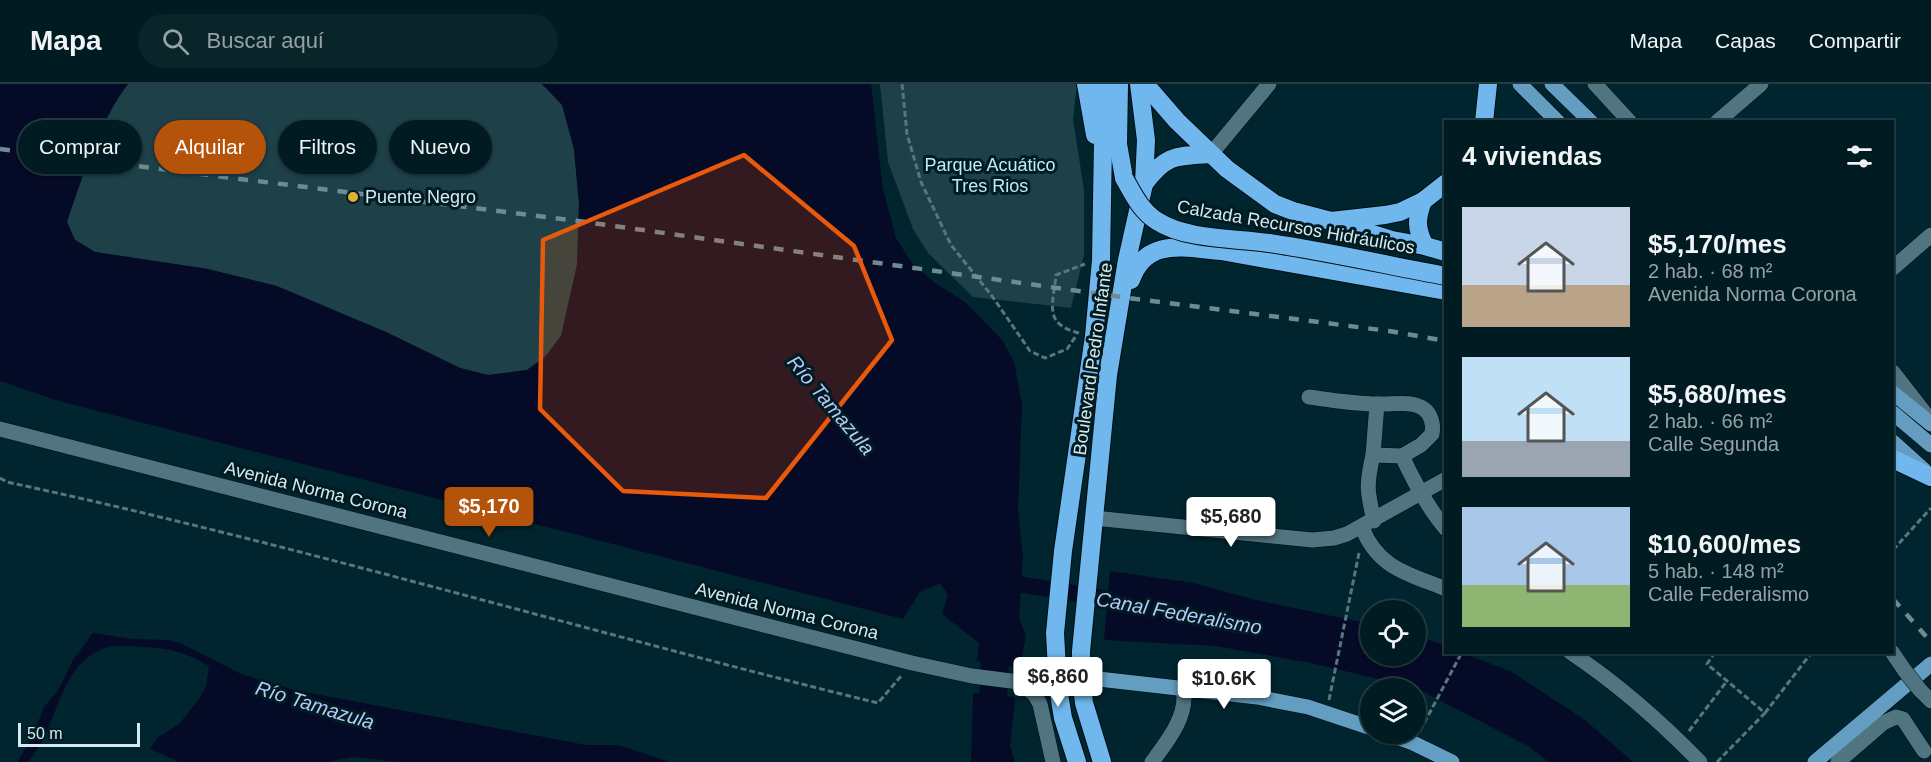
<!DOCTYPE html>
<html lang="es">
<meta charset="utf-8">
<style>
:root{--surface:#001c22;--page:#0a252a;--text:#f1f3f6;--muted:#95a1a5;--line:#223a40;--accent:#b45309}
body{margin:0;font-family:Arial,sans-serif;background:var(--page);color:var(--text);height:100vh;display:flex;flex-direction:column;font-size:22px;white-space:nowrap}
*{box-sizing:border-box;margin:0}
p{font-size:20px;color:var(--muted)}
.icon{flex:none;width:33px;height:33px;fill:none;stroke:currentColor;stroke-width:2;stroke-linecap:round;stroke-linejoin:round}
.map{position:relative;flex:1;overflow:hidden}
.details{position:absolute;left:1444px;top:36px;width:450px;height:534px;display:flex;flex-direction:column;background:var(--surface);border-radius:0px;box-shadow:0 2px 4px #0004,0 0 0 2px var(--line)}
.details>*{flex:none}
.banner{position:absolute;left:18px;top:36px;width:570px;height:54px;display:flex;gap:12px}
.fabs{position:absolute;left:1360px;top:516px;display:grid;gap:12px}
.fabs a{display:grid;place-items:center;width:66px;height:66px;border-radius:50%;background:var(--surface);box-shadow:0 2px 4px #0004,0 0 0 2px var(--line);font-size:30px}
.scale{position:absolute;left:18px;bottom:15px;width:122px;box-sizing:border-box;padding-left:6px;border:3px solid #d5e9ee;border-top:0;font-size:16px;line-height:21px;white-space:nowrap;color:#d5e9ee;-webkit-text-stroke:4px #011b22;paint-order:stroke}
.price{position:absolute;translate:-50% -51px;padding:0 14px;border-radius:6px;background:#fff;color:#222;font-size:20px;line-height:39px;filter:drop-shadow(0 2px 3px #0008)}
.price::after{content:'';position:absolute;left:50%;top:36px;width:18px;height:14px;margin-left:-9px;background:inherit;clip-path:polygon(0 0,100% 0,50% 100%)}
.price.current{background:var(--accent);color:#fff}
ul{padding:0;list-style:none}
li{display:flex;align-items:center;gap:18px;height:150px;padding:0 18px}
li span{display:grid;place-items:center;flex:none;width:168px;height:120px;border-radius:0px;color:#555}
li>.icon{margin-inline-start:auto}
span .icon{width:72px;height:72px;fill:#fffc;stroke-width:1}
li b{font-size:26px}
h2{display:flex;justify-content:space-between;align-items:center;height:72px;padding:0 18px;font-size:26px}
.chip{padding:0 21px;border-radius:27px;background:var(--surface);box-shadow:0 2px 4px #0004,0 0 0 2px var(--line);font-size:21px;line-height:54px}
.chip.current{background:var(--accent);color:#fff}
header{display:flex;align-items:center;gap:36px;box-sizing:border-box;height:84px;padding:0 30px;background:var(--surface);border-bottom:2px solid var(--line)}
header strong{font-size:28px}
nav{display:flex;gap:33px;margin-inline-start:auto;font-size:21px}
.search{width:420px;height:54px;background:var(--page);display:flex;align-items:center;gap:15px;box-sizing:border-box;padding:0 21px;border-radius:33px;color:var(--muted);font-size:22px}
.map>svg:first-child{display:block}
</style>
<header>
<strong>Mapa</strong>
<div class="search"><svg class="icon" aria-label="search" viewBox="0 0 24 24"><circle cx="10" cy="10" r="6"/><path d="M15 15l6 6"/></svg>Buscar aquí</div>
<nav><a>Mapa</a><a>Capas</a><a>Compartir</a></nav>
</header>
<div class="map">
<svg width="1931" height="678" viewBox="0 0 1931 678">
<rect width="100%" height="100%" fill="#00252e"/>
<g fill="#1d4049">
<path d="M128,0h414l20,20 12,45 5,54 -2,62 -16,71 -16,21 -18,13 -39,5 -28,-7 -74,-36 -178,-63 -113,-17 -20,-12 -8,-18c14,-42 34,-104 61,-138z"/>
<path d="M880,0h197l-4,35 11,71v65l-13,53 -98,-11 -45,-44 -15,-24 -25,-67z"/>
</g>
<g fill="#050a26">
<path d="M0,0h128c-27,34 -47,96 -61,138l8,18 20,12 113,17 69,17 109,46 74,36 28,7 39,-5 18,-13 16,-21 16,-71 2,-62 -5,-54 -12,-44 -20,-21h329l12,105 13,49 15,24 25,22 29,18 37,38 12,21 8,43 -4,106 5,46 -4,63 7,16 -6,33 -43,-7 2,-18 -37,-29 6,-19 -8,-12 -20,9 -17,27 -844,-218 -59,-20z"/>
<path d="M1110,487l84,12 62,17 115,24v32h45v-21l30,11v6l17,1 49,19 73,48 48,42h-84l-21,-16 -112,-58 -105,-25 -95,-17 -112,-6z"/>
<path d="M93,549l40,6 34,1 13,3 61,31 53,16 292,55h33l50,17h-269l-48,-5 -24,5h-149l-29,-13 7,-11 22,-14 21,-26 6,-12 3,-20c-23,-14 -44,-19 -70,-19 -11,-1 -26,-2 -37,2 -39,16 -44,66 -63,98 -3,5 -8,10 -11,15h-11l14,-22 13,-33 14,-16 15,-31z"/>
<path d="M973,609l41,4 1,5 -5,43 5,17h-44z"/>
</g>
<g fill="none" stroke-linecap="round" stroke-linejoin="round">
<path stroke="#050a26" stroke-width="16" d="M1000,497l128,21"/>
<path stroke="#050a26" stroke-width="28" d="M994,540l2,12 -4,84 3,42"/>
<defs>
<g id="minor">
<path d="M1595,0l35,38"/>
<path d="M1717,38l44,-38"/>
<path d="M1211,70l58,-70"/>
<path d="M1893,184l38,-33"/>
<path d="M1893,288l38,49"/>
<path d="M1309,313c22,3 46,7 69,7 14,1 33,-4 46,5 7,5 10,16 8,25l-11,11 -19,11"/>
<path d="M0,345l912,234 60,13 47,6 6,5 10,8 5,9 13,58"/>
<path d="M1373,371l4,-51"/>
<path d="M1094,434l218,22 22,-2 13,-4 99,-55"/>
<path d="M1374,437c-7,-30 -8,-36 -1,-66l29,1c12,26 25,51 44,73"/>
<path d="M1362,443c15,41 47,47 84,62"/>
<path d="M1570,568c48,32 90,69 130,110"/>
<path d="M1892,568l13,19"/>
<path d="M1920,606l11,11"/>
<path d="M1152,678c15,-20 37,-47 31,-74"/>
<path d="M1838,678l45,-39 13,-6 7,2 21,32"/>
</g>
<g id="major">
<path d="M1520,0l38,38"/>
<path d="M1552,0l39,38"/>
<path d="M1893,309l38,31"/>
<path d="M1893,329l38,32"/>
<path d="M1893,358l31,28"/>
<path d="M1081,593l176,20 51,10 63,21"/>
<path d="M1388,650l25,9 39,19"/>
<path d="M1815,678l116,-98"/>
</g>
<g id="highway">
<path d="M1086,0l9,51"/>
<path d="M1119,0l-1,60 6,34"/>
<path d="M1145,0l32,37 50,48 48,35 18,7 38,10 54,-6 15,-3 23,-11 23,-18"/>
<path d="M1484,38l4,-38"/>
<path d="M1144,100c22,-30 32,-28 67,-30"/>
<path d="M1423,117c-7,18 -7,28 2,45"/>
<path d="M1338,139l54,17 33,6 21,6"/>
<path d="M1131,196c15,-43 53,-32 90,-29l225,40"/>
<path d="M1893,375l38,18"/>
<path d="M1077,678l-14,-44 -5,-30 -3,-55 8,-82 31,-215 7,-76 3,-176"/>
<path d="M1102,678l-18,-59 -3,-26v-26l27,-276 19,-115 17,-76 2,-44 -7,-56"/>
</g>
</defs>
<use href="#minor" stroke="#000d14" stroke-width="16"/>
<use href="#major" stroke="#000d14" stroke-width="16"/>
<use href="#highway" stroke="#000d14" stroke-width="20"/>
<g stroke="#58767d" stroke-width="3" stroke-dasharray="6 3" stroke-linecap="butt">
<path d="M902,0l5,50 14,48 30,63 41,51 38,55 15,7 22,-9 9,-13"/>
<path d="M1079,249c-36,-9 -26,-28 -23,-58l29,-11"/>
<path d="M0,394l7,4c293,63 580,150 871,221l24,-28"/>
<path d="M1893,466l38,-42"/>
<path d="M1715,568l-8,12 58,49 47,-61"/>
<path d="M1038,595v-11l2,-2"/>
<path d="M1329,616l30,-147"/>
<path d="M1420,647l42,-79"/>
<path d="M1689,647l38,-50"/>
<path d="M1717,678l48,-49"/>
</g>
<use href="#minor" stroke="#517580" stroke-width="15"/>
<use href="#major" stroke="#639dc1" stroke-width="15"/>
<use href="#highway" stroke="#6fb7ed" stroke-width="18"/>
<g stroke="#6f8b92" stroke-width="4.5" stroke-dasharray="10 10" stroke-linecap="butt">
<path d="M0,65l578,72 558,78 253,32 57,10"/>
<path d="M1893,515l38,43"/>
</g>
<defs>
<path id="minor-bridge" d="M1905,587l15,19"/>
<path id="highway-bridge" d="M1124,94c9,16 17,33 33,43 29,19 79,17 112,22 60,9 118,22 177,33"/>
</defs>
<use href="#minor-bridge" stroke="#000d14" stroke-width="16" stroke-linecap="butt"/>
<use href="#highway-bridge" stroke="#000d14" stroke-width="20" stroke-linecap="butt"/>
<use href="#minor-bridge" stroke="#517580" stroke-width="15"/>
<use href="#highway-bridge" stroke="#6fb7ed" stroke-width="18"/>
</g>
<path fill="#e8590c" fill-opacity="0.2" stroke="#e8590c" stroke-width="4.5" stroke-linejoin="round" d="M744,71l110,91 38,94 -126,158 -143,-7 -83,-82 3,-169z"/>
<circle fill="#deb133" stroke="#011b22" stroke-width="2" cx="353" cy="113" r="6"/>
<g text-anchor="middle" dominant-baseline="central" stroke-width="6" stroke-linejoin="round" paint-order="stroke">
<g font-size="18" fill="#bbebf9" stroke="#011b22">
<text x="990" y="81">Parque Acuático<tspan x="990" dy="21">Tres Rios</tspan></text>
</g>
<g font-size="18" fill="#d5e9ee" stroke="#011b22" text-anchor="start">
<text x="365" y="113">Puente Negro</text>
</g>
<g font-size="18" fill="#d5e9ee" stroke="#011b22">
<text transform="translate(1296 143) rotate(10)">Calzada Recursos Hidráulicos</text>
<text transform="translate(1093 275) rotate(-82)">Boulevard Pedro Infante</text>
<text transform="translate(316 406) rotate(14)">Avenida Norma Corona</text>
<text transform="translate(787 527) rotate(14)">Avenida Norma Corona</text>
</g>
<g font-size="20" font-style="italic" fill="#b6c8f8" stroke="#011b22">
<text transform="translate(831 321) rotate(50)">Río Tamazula</text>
<text transform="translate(1179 529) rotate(10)">Canal Federalismo</text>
<text transform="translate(315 621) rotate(17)">Río Tamazula</text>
</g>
</g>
</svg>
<div class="fabs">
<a><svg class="icon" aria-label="locate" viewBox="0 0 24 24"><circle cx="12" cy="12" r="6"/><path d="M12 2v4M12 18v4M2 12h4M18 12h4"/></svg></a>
<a><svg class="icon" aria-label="layers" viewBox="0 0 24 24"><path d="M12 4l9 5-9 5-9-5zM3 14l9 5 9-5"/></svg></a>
</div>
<div class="scale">50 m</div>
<b class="price current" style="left:489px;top:454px">$5,170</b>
<b class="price" style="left:1231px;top:464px">$5,680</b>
<b class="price" style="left:1058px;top:624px">$6,860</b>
<b class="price" style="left:1224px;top:626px">$10.6K</b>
<div class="banner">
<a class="chip">Comprar</a>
<a class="chip current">Alquilar</a>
<a class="chip">Filtros</a>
<a class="chip">Nuevo</a>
</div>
<section class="details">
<h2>4 viviendas<svg class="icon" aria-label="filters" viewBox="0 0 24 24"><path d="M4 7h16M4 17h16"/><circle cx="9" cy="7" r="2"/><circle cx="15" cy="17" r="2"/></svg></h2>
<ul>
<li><span style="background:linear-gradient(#c9d6e8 65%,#b9a48a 0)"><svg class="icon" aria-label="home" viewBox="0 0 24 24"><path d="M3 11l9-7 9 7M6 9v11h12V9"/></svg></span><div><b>$5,170/mes</b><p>2 hab. · 68 m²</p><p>Avenida Norma Corona</p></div></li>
<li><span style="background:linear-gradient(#bfe0f5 70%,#9aa5b1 0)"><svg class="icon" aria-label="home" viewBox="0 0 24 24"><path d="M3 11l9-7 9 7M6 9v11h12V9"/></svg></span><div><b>$5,680/mes</b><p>2 hab. · 66 m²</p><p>Calle Segunda</p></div></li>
<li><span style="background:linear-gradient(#a9c7e8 65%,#8fb573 0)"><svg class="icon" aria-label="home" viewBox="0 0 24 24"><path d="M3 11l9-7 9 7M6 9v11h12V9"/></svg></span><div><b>$10,600/mes</b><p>5 hab. · 148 m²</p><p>Calle Federalismo</p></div></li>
</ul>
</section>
</div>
